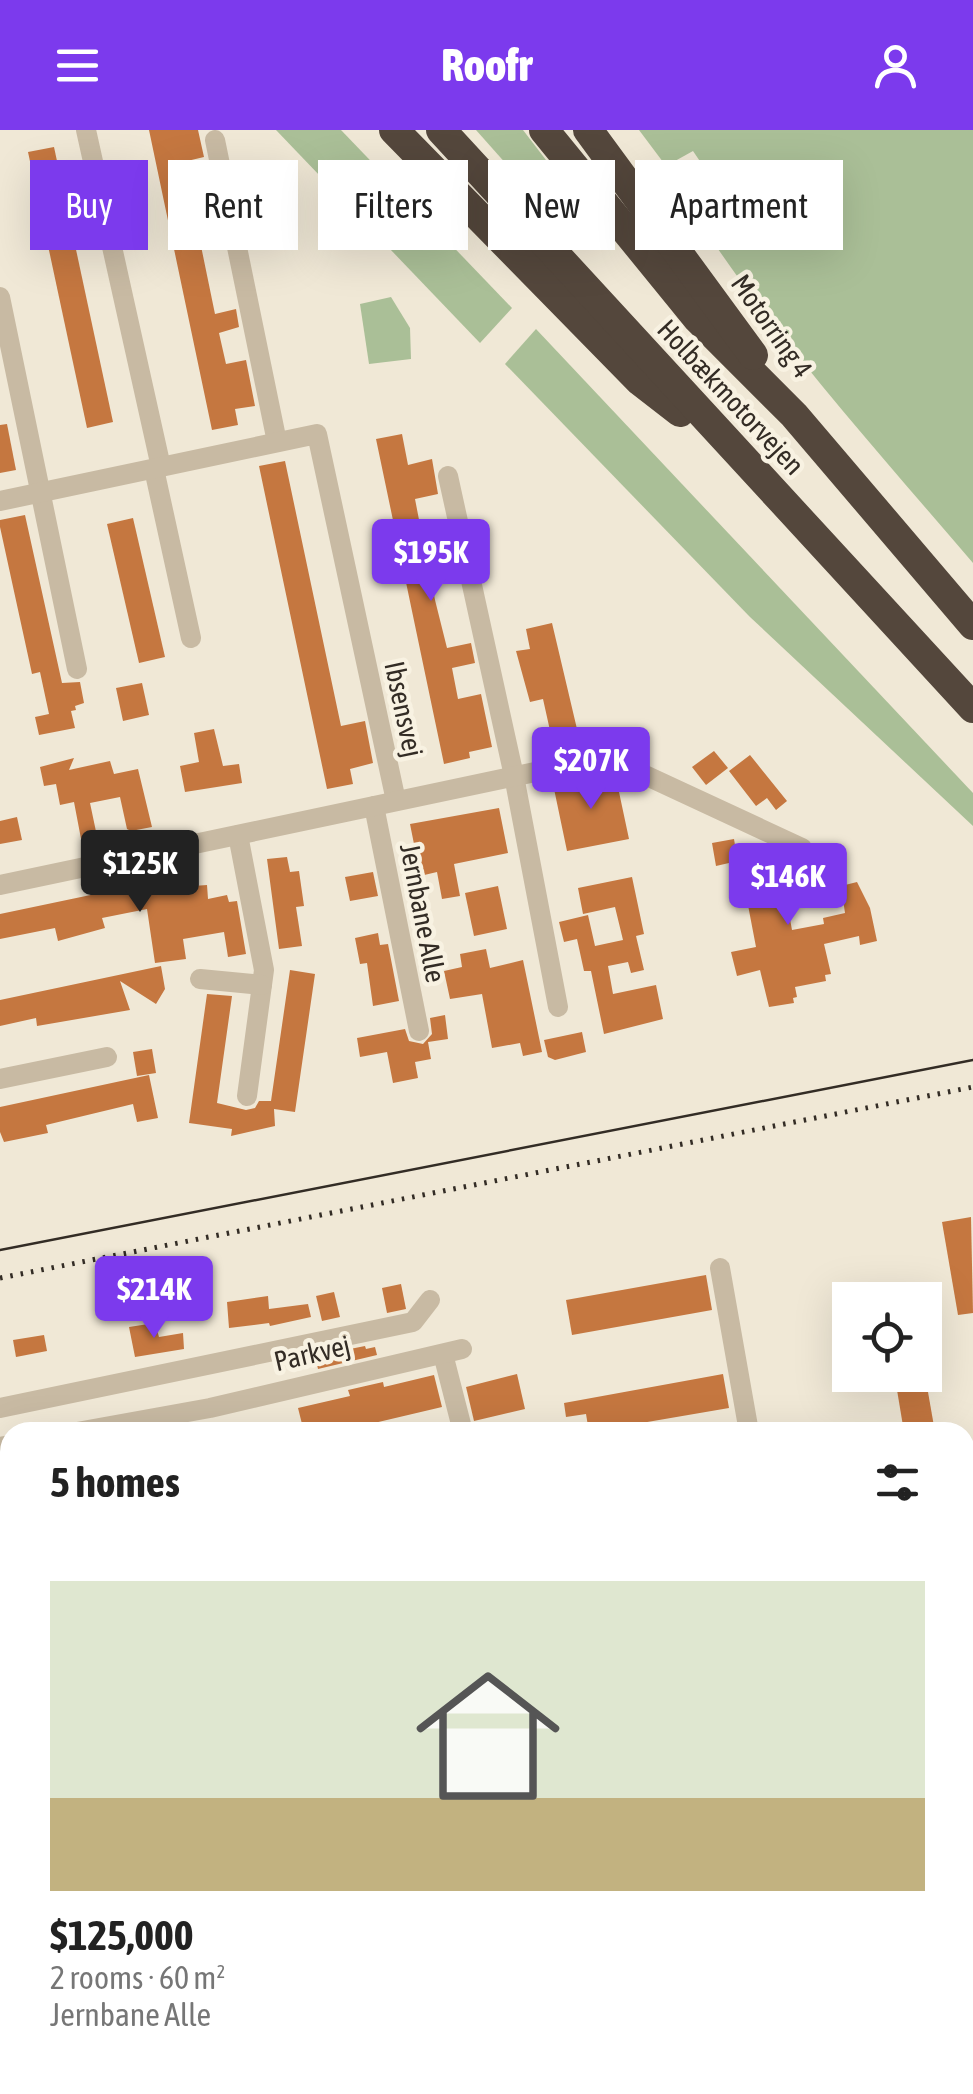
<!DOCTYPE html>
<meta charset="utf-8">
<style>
:root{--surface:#fff;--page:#f6f6f6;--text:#222;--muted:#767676;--line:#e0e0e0;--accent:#7c3aed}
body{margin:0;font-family:"Asap Condensed",sans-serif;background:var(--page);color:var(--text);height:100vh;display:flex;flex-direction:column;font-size:38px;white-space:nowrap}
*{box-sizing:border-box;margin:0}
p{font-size:32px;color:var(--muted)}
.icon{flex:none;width:55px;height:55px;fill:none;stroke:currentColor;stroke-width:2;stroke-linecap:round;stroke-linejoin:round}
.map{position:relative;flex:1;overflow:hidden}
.side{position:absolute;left:0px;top:1292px;width:975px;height:672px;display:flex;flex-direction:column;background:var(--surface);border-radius:30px 30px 0 0;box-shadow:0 10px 40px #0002}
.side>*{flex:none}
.banner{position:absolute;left:30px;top:30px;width:915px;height:90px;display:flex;gap:20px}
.buttons{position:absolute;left:832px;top:1152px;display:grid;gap:20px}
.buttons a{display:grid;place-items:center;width:110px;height:110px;border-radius:0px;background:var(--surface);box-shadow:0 10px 40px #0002;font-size:50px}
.price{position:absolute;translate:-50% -85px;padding:0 22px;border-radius:10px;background:var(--accent);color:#fff;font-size:32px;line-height:65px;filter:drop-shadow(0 2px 5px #0008)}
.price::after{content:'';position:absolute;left:50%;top:60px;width:30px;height:22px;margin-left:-15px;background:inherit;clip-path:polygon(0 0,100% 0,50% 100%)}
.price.current{background:#222;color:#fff}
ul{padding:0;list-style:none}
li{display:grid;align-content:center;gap:20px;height:530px;padding:0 50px}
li+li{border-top:2px solid var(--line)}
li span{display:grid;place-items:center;height:310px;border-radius:0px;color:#555}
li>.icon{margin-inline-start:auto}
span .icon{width:180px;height:180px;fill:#fffc;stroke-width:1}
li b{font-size:42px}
h2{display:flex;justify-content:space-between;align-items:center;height:120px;padding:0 50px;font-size:42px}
.pill{padding:0 35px;border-radius:0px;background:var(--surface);box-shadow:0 10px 40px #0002;font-size:35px;line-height:90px}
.pill.current{background:var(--accent);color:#fff}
header{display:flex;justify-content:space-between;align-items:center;height:130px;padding:0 50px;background:var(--accent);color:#fff;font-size:45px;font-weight:800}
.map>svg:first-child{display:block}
</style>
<header><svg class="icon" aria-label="menu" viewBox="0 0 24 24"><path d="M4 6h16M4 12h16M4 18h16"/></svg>Roofr<svg class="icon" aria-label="person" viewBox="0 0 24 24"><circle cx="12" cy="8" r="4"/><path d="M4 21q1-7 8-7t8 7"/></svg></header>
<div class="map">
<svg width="973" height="1964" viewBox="0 0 973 1964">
<rect width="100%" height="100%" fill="#f0e8d6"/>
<g fill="#aabf97">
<path d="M276,0h65l171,178 -32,35z"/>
<path d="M476,0h47l36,47 -20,24z"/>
<path d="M639,0h334v433c-99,-116 -204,-231 -286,-361l25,-23 -19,-28 -27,15z"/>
<path d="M391,167l19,31 1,31 -42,5 -9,-60z"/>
<path d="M536,199l437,464v33l-223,-209 -245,-253z"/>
<path d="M285,1955h537l2,9h-538z"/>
</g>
<g fill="#c57740">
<path d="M149,0h49l6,27 -21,5 7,34 21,-4 3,16 -20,4 21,102 21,-5 3,18 -20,6 7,31 20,-4 9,46 -20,3 3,16 -26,5z"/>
<path d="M54,17l59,275 -26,6 -59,-276z"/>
<path d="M7,294l9,46 -16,3v-48z"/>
<path d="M402,304l6,31 24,-6 6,35 -23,5 6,31 24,-5 4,21 -23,5 9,49 12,48 24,-5 4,20 -23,5 6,31 23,-5 11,53 -23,5 1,6 -26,6 -68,-325z"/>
<path d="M285,331l56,265 24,-5 8,42 -23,6 3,15 -26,5 -68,-323z"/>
<path d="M25,385l37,168 18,-1 4,21 -9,3 1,4 -5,1 4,17 -36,7 -4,-18 14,-3 -9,-42 -8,2 -32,-147v-7z"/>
<path d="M133,388l32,139 -26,6 -32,-139z"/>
<path d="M552,493l25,106 -26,6 -8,-36 -13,3 -14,-51 14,-2 -4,-20z"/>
<path d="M142,553l7,32 -26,6 -7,-33z"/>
<path d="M214,599l9,37 16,-2 3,19 -57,9 -5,-26 19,-4 -5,-29z"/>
<path d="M714,621l14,17 -22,17 -14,-18z"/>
<path d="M750,625l37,46 -11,9 -9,-12 -11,8 -27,-35z"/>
<path d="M74,628l-5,12 41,-9 4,13 24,-5 14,58 -21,4 -4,-2 -7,-32 -30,6 8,38 -16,3 -8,-42 -14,3 -4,-21 -12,2 -4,-19z"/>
<path d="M612,646l1,4 11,5 -5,7 10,47 -62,12 -14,-67z"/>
<path d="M499,678l9,45 -54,11 6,32 -18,3 -5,-27 -34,8 -2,-18 16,-3 -7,-35z"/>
<path d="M17,687l5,23 -22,4v-23z"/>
<path d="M734,709l3,18 27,-5 5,25 13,-2 10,55 32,-6 -1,-6 22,-5 -4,-27 16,-4 13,26 7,33 -17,4 -1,-9 -35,8 7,30 -6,1 1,6 -31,6 2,10 -4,1 1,5 -25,4 -9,-37 -23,6 -6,-24 25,-5 -9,-47 -11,1 -7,-38 -13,3 -4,-23z"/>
<path d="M287,727l3,15 9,-1 5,35 -8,1 6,39 -23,3 -12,-90z"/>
<path d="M171,734l4,17 17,-3 1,8 14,-1 1,14 19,-4 2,7 8,-1 9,53 -18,3 -4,-25 -41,7 3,20 -31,4 -8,-54 -45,9 3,10 -47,13 -3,-13 -55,11v-25l143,-30 -2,-9 14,-2 -1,-5z"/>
<path d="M373,742l5,24 -28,5 -5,-24z"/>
<path d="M632,747l12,57 -8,2 8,34 -13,3 -3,-11 -20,4 5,28 43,-9 7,34 -59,15 -13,-63h-7l-7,-32 -13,3 -5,-20 29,-7 7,31 28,-6 -8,-33 -32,7 -5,-26z"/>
<path d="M498,756l9,43 -33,7 -9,-43z"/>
<path d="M378,803l2,12 8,-1 11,57 -26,5 -6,-43 -7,1 -5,-26z"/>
<path d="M486,819l4,19 33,-8 19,92 -19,4 -3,-13 -28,5 -10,-54 -32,5 -6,-28 18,-4 -2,-13z"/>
<path d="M161,836l4,23 -9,15 -36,-23 10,29 -93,16 -1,-8 -36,8v-26z"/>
<path d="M290,840l25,4 -20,138 -21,-3 1,17 -44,10 1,-7 -43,-6 18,-129 25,2 -15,107 29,7 9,-2 4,-7h12z"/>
<path d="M445,885l3,24 -20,3 3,17 -16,3 3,16 -25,5 -6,-31 -27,5 -3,-19 48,-9 4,12 14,3 9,-10 -2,-16z"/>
<path d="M582,902l4,20 -31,8 -7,-3 -4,-17z"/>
<path d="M152,919l4,24 -19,3 -4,-24z"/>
<path d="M149,945l9,43 -21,4 -4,-18 -87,21 2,8 -44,9 -4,-10v-25z"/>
<path d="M971,1087l2,96 -15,2 -16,-93z"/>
<path d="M706,1145l6,35 -140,25 -6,-35z"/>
<path d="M401,1154l5,25 -19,4 -5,-25z"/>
<path d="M334,1162l6,25 -18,4 -6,-25z"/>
<path d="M268,1166l1,13 39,-5 3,13 -41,9 -1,-3 -40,5 -2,-26z"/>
<path d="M155,1193l4,14 24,-4 1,16 -49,8 -6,-30z"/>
<path d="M44,1205l3,16 -31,6 -3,-17z"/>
<path d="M365,1216l1,3 9,-2 2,8 -59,14 -3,-13z"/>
<path d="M517,1244l8,35 -51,12 -8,-34z"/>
<path d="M723,1244l6,34 -140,24 -3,-18 -20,3 -2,-14z"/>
<path d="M434,1245l8,32 -106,25h-32l-6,-24 52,-12 -2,-6 35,-8 1,5z"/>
<path d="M912,1245h13l10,57h-31l-9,-54z"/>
</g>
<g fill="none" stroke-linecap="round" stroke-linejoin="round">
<g stroke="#c8baa3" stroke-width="10">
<path d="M0,1632l10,57"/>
<path d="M0,1707l10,-10"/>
<path d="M0,1764l10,61"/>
<path d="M68,1955l6,9"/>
<path d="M280,1955v9"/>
</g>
<g stroke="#c8baa3" stroke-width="20">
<path d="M86,0l75,337"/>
<path d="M215,10l62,302"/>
<path d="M0,167l77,372"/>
<path d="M154,339l37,169"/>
<path d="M448,346l66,300 44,231"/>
<path d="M0,371l317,-67 79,367"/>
<path d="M374,676l45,225"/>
<path d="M238,705l26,135 -17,126"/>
<path d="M0,755l606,-128 196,91 10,47"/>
<path d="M200,849l62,6"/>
<path d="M0,949l107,-22"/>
<path d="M720,1138l29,164"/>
<path d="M443,1224l20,78"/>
<path d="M0,1278l413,-86 17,-22"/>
<path d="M77,1302l133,-24 252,-59"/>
<path d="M0,1317l10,-2"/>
<path d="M965,1387l8,-1"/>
<path d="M949,1955l2,9"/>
</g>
<g stroke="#c8baa3" stroke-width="25">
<path d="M0,1557l10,-2"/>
<path d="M965,1808l8,48"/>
</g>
<g stroke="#54473c" stroke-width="30">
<path d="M394,0l246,251 40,31"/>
<path d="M441,0l532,578"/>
<path d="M544,0l154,189 96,96 179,210"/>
<path d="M588,0l165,225"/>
</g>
<path stroke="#332c25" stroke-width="2.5" d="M0,1120l973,-190"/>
<path stroke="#332c25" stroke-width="5" stroke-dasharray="2.5 8" stroke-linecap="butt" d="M0,1148l973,-191"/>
</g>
<g text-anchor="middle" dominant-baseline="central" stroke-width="9" stroke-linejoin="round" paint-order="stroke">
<g font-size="28" fill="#332c25" stroke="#f8f2e2">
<text transform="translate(772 196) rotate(55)">Motorring 4</text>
<text transform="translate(731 267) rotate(47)">Holbækmotorvejen</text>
<text transform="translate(404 579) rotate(78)">Ibsensvej</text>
<text transform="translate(423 783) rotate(79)">Jernbane Alle</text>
<text transform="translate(312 1223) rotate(-13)">Parkvej</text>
</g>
</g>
</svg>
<div class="buttons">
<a><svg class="icon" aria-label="locate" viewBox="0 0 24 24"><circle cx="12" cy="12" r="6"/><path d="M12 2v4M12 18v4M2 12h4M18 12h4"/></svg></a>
</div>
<b class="price" style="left:431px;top:474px">$195K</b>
<b class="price" style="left:591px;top:682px">$207K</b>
<b class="price current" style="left:140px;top:785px">$125K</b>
<b class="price" style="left:788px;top:798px">$146K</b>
<b class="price" style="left:154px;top:1211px">$214K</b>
<div class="banner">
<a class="pill current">Buy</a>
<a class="pill">Rent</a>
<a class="pill">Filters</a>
<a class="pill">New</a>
<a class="pill">Apartment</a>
</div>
<section class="side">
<h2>5 homes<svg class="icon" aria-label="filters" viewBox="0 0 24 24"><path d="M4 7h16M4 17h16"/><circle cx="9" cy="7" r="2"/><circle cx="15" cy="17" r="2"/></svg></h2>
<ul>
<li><span style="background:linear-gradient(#dfe7d0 70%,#c2b280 0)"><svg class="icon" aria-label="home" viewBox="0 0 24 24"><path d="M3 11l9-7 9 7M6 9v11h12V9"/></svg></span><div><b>$125,000</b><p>2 rooms · 60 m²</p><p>Jernbane Alle</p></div></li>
</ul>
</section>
</div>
